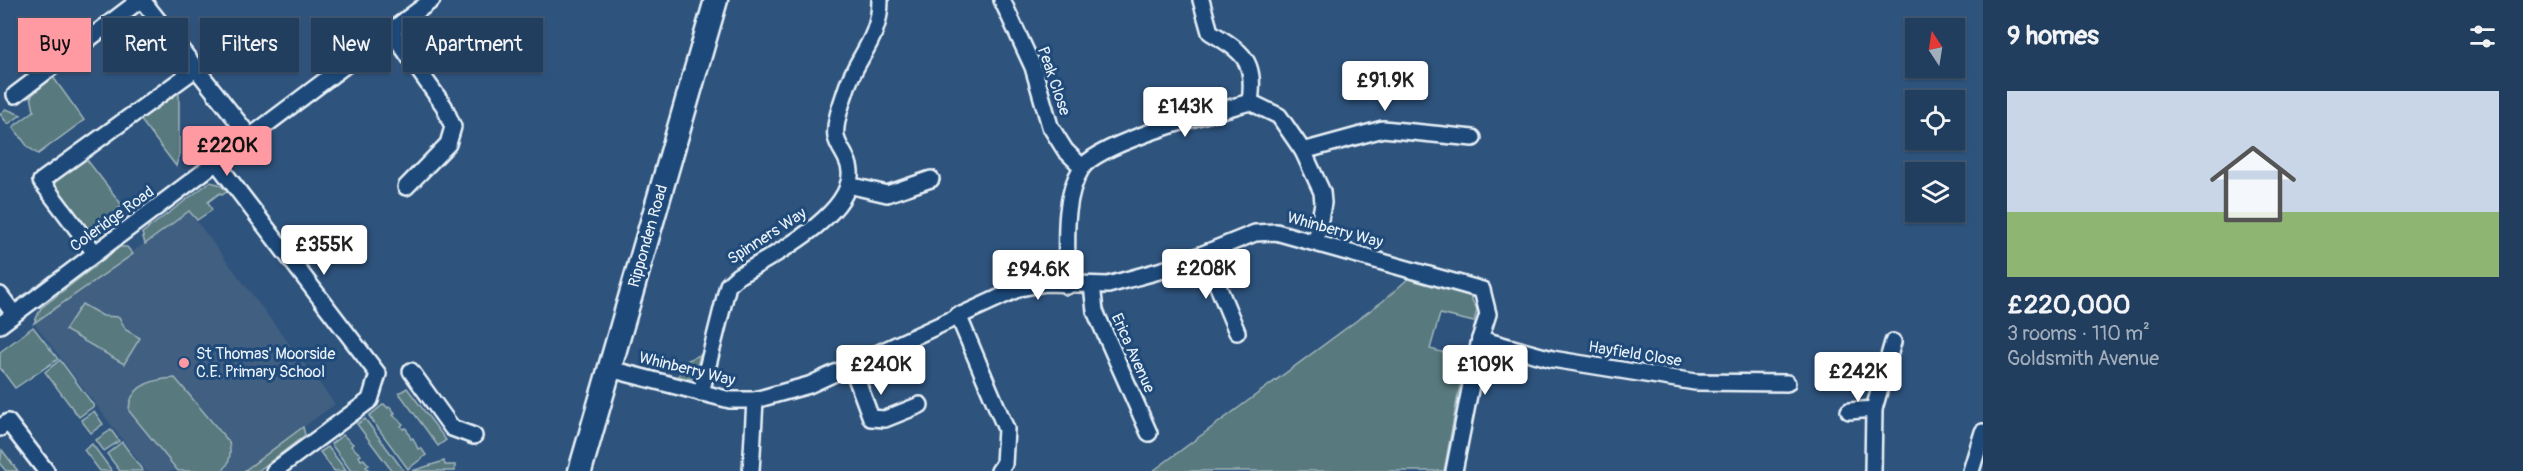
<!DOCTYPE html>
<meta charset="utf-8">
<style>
:root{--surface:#223e5e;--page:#2e4967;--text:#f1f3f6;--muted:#a2aebc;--line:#3f5773;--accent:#ff9aa2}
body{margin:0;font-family:Pangolin,sans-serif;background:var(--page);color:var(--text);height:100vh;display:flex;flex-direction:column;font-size:22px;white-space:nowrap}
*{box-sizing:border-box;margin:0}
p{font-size:20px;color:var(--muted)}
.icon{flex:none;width:33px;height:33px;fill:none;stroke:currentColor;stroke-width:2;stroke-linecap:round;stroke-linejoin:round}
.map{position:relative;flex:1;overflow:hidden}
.drawer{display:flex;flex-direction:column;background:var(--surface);width:540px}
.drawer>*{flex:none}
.banner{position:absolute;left:18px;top:18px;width:570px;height:54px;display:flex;gap:12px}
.needle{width:39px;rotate:348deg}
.controls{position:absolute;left:1905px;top:18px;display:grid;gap:12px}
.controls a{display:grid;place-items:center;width:60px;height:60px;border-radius:0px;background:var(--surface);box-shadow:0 2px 4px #0004,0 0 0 2px var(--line);font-size:30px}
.price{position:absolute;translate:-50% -51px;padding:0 14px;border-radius:6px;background:#fff;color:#222;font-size:20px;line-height:39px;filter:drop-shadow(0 2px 3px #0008)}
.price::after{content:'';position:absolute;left:50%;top:36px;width:18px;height:14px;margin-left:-9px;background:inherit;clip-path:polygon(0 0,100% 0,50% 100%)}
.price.active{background:var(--accent);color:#111}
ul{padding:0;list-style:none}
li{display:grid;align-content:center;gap:12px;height:318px;padding:0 24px}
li+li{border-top:2px solid var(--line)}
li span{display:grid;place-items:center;height:186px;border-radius:0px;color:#555}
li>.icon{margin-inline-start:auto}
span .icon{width:108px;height:108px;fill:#fffc;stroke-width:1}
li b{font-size:26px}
h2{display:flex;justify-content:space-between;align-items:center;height:72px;padding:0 24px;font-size:26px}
.pill{padding:0 21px;border-radius:0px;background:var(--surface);box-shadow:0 2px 4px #0004,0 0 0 2px var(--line);font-size:21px;line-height:54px}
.pill.active{background:var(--accent);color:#111}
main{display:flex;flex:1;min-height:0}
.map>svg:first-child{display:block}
</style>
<main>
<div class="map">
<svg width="1983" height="471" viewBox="0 0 1983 471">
<rect width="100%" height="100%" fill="#2e537d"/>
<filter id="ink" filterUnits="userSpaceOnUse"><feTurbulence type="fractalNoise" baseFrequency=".0167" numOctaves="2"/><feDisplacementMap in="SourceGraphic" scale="12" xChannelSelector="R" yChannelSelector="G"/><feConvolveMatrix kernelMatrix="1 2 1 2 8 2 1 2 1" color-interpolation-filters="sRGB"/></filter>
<g filter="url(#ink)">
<path fill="#405e81" d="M189,211l146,193 -91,67h-98l-112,-148z"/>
<g fill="#58797e" stroke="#a0b5bb" stroke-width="1.5">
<path d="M53,77l31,43 -46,34 -10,-7 -15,-20 21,-16 -3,-15z"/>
<path d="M179,85v70l-3,11 -36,-47 -10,7 1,-6z"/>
<path d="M6,109l15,6 -13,9 -8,-10z"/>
<path d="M84,156l38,49 -5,5 8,10 -20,16 -15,1 -33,-42 -3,-14z"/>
<path d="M210,182l8,2 10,7 -6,4 -2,-2 -12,9 4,8 -15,10 -8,-9 -44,33 -3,-11z"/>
<path d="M120,247h7l6,7 -99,69 7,-15z"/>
<path d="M1410,277l60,19 7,14 -3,12 -34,-8 -10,35 27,7 4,23 -17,92h-291l230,-170z"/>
<path d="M82,304l21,12 16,1 7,13 14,8 -16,26 -59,-34z"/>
<path d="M33,327l25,32 -43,29 -15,-20v-16z"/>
<path d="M700,355l-5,21 -4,3 -13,-3 10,-16z"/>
<path d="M60,360l34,46 -15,11 -34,-45z"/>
<path d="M175,378l54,64c2,11 2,22 -7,29h-44l-49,-60c0,-26 24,-32 46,-33z"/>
<path d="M407,388l39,52 -8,6 -39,-53z"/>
<path d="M384,404l4,4 2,-1 5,6 -2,2 10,9 -2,2 2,3 3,-1 5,11 2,-1 5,11 3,-1 5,7 -18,14 -39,-53z"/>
<path d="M94,411l9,13 -12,9 -10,-13z"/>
<path d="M365,419l39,52h-12l-35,-47z"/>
<path d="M303,427l2,8 -47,36h-14z"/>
<path d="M111,430l8,11 -15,10 -8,-11z"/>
<path d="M343,435l10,9 -2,2 10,9 -2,1 2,4 3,-1 5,6 -3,2 3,3 4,1h-22l-20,-27z"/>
<path d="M122,442l21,29h-23l-13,-17z"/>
<path d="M92,444l20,27h-12l-16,-21z"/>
<path d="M328,447l16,21 2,3h-12l-14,-19z"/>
<path d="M2,450l16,21h-12l-6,-7z"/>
<path d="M444,461l1,4h10v6h-43z"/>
</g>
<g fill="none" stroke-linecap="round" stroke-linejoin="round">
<defs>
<g id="minor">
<path d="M142,0l108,137"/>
<path d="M1002,0l31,67 17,59 15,24 17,17"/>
<path d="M1201,0l9,32c33,20 46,28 40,70"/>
<path d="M391,31l53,75 9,21 -5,17 -42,43"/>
<path d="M15,95l125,-95"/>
<path d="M1303,151l80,-22 90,9"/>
<path d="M217,163l161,211 -8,26 -96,71"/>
<path d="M848,185l39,9 44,-15"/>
<path d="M95,253l-54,-72 156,-113"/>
<path d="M1205,255l32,77"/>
<path d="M1092,285l3,26 54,122"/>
<path d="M1067,286c1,-37 -6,-84 14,-117 17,-27 135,-57 169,-67l29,14 24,35 19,41 1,11 -7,39"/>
<path d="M0,295l14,19"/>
<path d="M958,315l48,114 -2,35 -5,7"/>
<path d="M0,325l432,-325"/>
<path d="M1480,339l72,20 143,23 92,1"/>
<path d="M851,364l20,54 14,1 35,-14"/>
<path d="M610,369l120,31h25l54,-15 211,-97 26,-5 62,2 58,-16 89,-36 21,-1 206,58 6,24 -8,25 -26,132"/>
<path d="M411,371l41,57 22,8"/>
<path d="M701,393l27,-108 10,-9c32,-19 116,-61 112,-105 -1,-14 -11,-21 -14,-34 -2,-13 5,-32 9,-44 10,-36 35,-51 35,-93"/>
<path d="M1849,411l25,-2"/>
<path d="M0,428l8,-6 38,49"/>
<path d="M751,471l4,-71"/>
<path d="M1873,471l1,-62 19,-67"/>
<path d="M1971,471l12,-39"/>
</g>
<path id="primary" d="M580,471l136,-471"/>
</defs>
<use href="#minor" stroke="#e8f1f8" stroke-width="20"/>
<use href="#primary" stroke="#e8f1f8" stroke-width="27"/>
<use href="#minor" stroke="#1f4a7a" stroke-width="15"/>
<use href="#primary" stroke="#1f4a7a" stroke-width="22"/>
</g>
</g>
<circle fill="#ff9aa2" stroke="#1f4a7a" stroke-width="2" cx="184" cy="363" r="6"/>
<g text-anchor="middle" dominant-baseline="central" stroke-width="6" stroke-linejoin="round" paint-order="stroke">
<g font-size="16" fill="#e8f1f8" stroke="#1f4a7a">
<text transform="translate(1054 81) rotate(71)">Peak Close</text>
<text transform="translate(112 219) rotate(-36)">Coleridge Road</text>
<text transform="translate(1335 230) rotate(15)">Whinberry Way</text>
<text transform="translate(648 236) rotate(-74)">Ripponden Road</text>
<text transform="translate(767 236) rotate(-33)">Spinners Way</text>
<text transform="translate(1133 353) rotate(66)">Erica Avenue</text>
<text transform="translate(1635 354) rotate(9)">Hayfield Close</text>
<text transform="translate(687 369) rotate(14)">Whinberry Way</text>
</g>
<g font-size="16" fill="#e8f1f8" stroke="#1f4a7a" text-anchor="start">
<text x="196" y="354">St Thomas' Moorside<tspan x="196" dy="18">C.E. Primary School</tspan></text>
</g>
</g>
</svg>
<div class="controls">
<a><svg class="needle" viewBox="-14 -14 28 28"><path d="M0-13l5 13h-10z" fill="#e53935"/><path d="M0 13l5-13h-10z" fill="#a2aebc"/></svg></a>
<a><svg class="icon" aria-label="locate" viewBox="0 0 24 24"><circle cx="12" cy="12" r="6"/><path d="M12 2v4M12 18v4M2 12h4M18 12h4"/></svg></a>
<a><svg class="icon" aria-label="layers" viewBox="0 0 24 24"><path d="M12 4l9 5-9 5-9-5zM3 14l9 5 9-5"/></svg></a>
</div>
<b class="price" style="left:1385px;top:112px">£91.9K</b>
<b class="price" style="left:1185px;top:138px">£143K</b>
<b class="price active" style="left:227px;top:177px">£220K</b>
<b class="price" style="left:324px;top:276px">£355K</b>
<b class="price" style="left:1206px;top:300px">£208K</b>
<b class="price" style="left:1038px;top:301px">£94.6K</b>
<b class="price" style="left:881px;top:396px">£240K</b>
<b class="price" style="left:1485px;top:396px">£109K</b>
<b class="price" style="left:1858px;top:403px">£242K</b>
<div class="banner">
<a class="pill active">Buy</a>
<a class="pill">Rent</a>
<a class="pill">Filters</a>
<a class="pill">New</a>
<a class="pill">Apartment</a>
</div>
</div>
<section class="drawer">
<h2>9 homes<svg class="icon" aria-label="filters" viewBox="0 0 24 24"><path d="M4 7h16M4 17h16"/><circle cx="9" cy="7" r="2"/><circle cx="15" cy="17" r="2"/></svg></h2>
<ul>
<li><span style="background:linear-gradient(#c9d6e8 65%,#8fb573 0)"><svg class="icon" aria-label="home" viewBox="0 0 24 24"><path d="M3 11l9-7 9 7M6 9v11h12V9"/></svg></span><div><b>£220,000</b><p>3 rooms · 110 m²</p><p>Goldsmith Avenue</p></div></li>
</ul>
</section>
</main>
